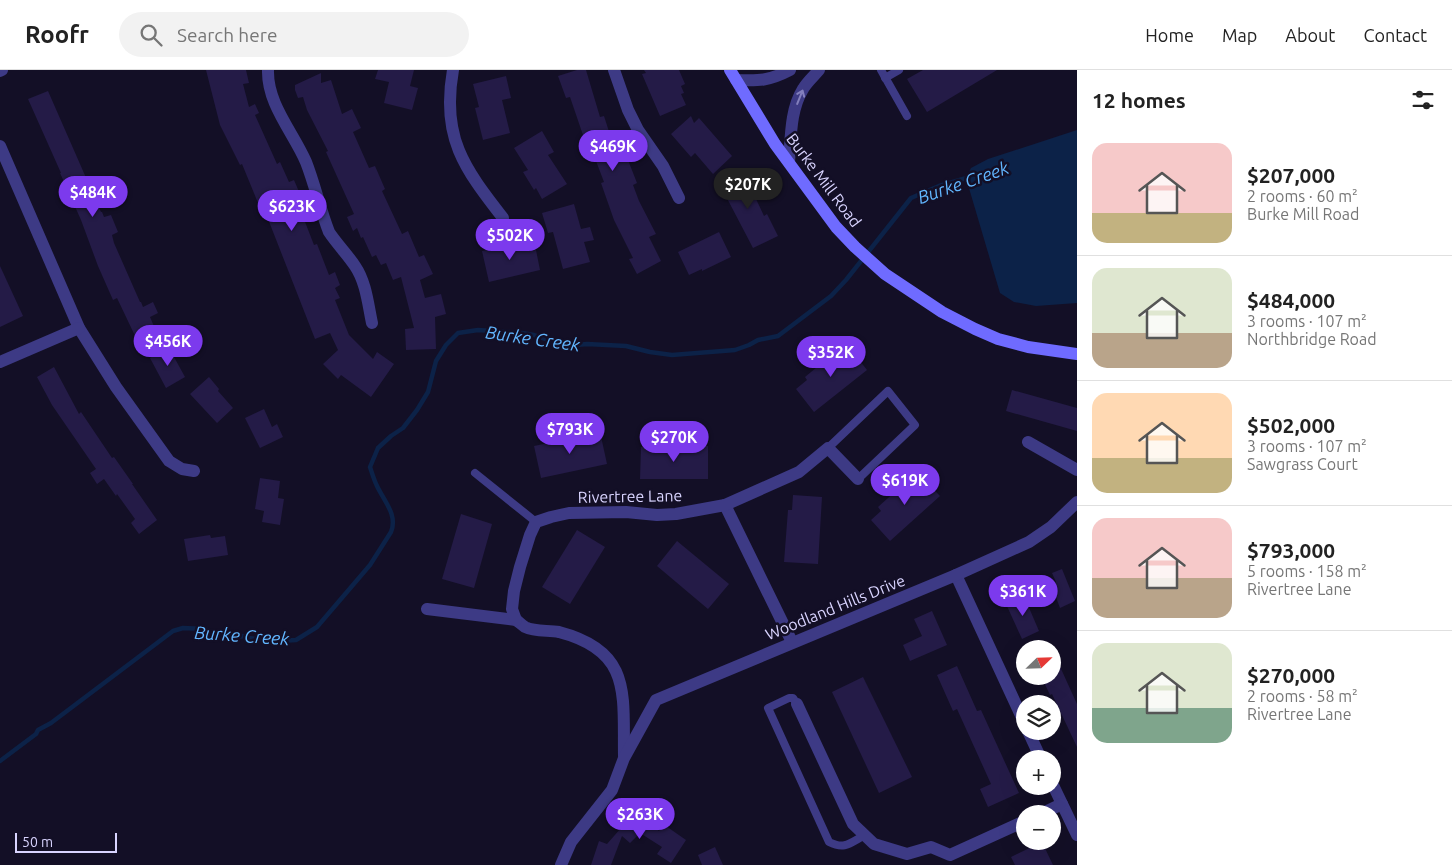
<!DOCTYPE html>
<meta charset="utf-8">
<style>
:root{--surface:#fff;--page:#f2f2f2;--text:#222;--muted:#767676;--line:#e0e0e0;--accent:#7c3aed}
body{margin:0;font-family:Ubuntu,sans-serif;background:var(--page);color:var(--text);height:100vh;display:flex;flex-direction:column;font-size:19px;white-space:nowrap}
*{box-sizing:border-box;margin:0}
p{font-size:16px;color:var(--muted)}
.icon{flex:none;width:28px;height:28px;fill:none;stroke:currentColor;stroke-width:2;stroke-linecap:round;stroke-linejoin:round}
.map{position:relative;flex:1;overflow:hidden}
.side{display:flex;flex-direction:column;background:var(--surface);width:375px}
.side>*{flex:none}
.needle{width:32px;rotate:67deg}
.buttons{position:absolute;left:1016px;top:570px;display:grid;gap:10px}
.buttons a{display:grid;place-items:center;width:45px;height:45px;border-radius:50%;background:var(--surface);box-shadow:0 5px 20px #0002;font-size:25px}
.scale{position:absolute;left:15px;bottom:12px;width:102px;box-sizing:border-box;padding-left:5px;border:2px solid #d9d4ff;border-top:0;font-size:14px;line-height:18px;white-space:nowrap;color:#d9d4ff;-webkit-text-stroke:4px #130f26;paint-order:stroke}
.price{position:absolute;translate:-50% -42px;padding:0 11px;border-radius:18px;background:var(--accent);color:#fff;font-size:16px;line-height:32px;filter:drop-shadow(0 1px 2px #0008)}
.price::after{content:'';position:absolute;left:50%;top:30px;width:15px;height:11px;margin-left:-8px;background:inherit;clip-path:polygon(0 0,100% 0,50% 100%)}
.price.current{background:#222;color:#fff}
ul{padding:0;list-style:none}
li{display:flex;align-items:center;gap:15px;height:125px;padding:0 15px}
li+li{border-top:1px solid var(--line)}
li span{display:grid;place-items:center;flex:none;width:140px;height:100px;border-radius:15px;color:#555}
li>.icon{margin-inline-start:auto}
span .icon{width:60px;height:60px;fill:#fffc;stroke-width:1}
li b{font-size:21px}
h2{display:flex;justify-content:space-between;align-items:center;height:60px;padding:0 15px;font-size:21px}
header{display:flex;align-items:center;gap:30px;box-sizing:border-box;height:70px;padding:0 25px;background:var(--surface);border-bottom:1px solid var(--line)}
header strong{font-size:24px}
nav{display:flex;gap:28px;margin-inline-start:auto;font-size:18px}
.search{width:350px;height:45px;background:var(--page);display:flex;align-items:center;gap:12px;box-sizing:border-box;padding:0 18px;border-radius:28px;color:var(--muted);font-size:19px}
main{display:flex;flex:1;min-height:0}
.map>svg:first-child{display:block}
</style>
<header>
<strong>Roofr</strong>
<div class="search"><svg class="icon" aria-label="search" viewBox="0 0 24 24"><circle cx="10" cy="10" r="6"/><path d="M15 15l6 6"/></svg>Search here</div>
<nav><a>Home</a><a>Map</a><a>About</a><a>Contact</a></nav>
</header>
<main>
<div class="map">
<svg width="1077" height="795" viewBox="0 0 1077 795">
<rect width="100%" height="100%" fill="#130f26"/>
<path fill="#0c2248" d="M1077,60v173l-41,3 -22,-4 -14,-9 -34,-115 5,-10 17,-9z"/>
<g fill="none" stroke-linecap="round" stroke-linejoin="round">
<path stroke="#0c2248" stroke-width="4.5" d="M0,691l36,-27 2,-4 13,-7 122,-92 10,-3 22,1 7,3 16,1 10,4 5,-1 5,2 32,3 16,-1 21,-13 53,-62 21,-33c7,-17 -7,-31 -14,-46 -3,-6 -5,-13 -7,-19l8,-19 13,-12 12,-8 14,-18 11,-18 8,-31 10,-16 12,-12 20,-3 44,3 12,2 19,7 23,3 11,-1 39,2 24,6 22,3 63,-5 14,-5 9,-5 20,-4 53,-40 15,-16 65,-82 28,-12 31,-9"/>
</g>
<g fill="#241b47">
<path d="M206,0h40l3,13 -6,1 6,23 6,-3 4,9 -4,2 22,49 3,-2 9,20 5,-2 6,14 -5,2 19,49 3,-1 12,31 6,-3 5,13 -5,3 5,10 -5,2 14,35 24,24 4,-7 17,12 -23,33 -30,-22 -3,4 -15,-15 15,-14 -8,-17 -15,6 -47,-120 -3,1 -23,-56 -2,1 -20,-40z"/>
<path d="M378,0h36l-4,16 8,2 -6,22 -28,-7 5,-21 -14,-3z"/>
<path d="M577,0h9l14,47 4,-1 9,28 6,-2 7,19 2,-1 9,23 -4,2 6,16 17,33 -7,3 12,24 -24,13 -8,-15 4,-1 -19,-38 -13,-37 3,-1 -16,-42 -3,1 -15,-44 -4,1 -8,-22z"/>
<path d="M644,0h35l6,14 -4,2 3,7 -3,1 5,11 -26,11 -18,-42 4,-1z"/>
<path d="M923,0h74l-70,42 -20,-33z"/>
<path d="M321,3v10l10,-3 11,34 10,-5 9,19 -8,4 16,36 6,-2 10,23 -3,2 20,43 6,-3 11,26 5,-2 9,19 -13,6 5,18 16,-4 5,20 -11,3 1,32 -30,1 -1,-21 9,-1 -13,-51 -8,3 -7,-17 -5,2 -5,-10 -4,2 -9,-20 -2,1 -4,-10 -4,3 -6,-14 7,-3 -28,-62 2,-1 -21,-41 -4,-13 -5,1 -3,-8v-5z"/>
<path d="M506,6l5,22 -9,2 8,33 -27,7 -8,-32 4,-1 -6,-23z"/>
<path d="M48,21l39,89 6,-3 4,10 -6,2 10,23h1l2,5 7,-2 7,17 -6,3 2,8 26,59h1l2,5 10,-5 5,11 -8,4 6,14 -19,9 -20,-42 -4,2 -15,-34 -17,-46 -21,-47h1l-33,-74z"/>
<path d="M691,46l3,7 5,-5 33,38 -19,18 -18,-21 -4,4 -20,-23z"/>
<path d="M542,61l12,21 -6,3 19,29 -25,15 -6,-11 -2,2 -11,-18 5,-2 -14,-22z"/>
<path d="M743,101l21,45 3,-2 11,22 -25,12 -34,-65z"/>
<path d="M574,134l7,25 9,-2 4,13 -10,2 6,20 -27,7 -10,-37 -5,1 -6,-20z"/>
<path d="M719,162l12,25 -29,14v-2l-13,6 -11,-23z"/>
<path d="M527,171l2,10 7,-1 4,20 -51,12 -7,-31z"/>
<path d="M0,196l23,50 -23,11z"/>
<path d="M846,273l21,27 -53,42 -18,-23 11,-9 -2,-3z"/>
<path d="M173,275l5,10 -4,2 11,20 -19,11 -16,-30z"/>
<path d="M54,297l25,47 2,-2 31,46 2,-1 19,27h-1l25,36 -18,14 -8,-11 4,-4 -18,-25 -1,2 -12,-17 -7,5 -7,-11 6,-4 -44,-64 -15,-28z"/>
<path d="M209,307l10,12 -1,2 15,17 -16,15 -27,-29z"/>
<path d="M1012,320l65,18v23l-71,-20z"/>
<path d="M264,339l8,18 5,-3 6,13 -23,11 -15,-30z"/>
<path d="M600,362l7,32 -66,14 -7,-32z"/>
<path d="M656,376h52v33h-68l1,-32z"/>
<path d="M917,402l23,24 -50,45 -19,-21 10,-9 -3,-4z"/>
<path d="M260,408l20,3 -2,17 6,1 -4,26 -18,-3 2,-11 -9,-2z"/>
<path d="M793,425l29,2 -4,67 -34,-2 4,-52h4z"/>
<path d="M461,444l31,10 -18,64 -32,-9z"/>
<path d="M577,460l28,17 -35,57 -28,-17z"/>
<path d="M210,465l1,3 14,-2 3,19 -40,6 -4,-22z"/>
<path d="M677,471l52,43 -21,25 -51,-43z"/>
<path d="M1062,499l13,32 -15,7 -9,-24 5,-2 -4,-9z"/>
<path d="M1024,526l15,35 -17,8 -16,-35z"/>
<path d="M932,541l15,34 -37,16 -7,-16 19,-9 -8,-17z"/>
<path d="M1052,579l25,55v43l-25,-53 -2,1 -9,-19h11z"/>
<path d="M957,596l20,45 4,-1 38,83 -31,14 -8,-18 11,-5 -34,-75 -4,2 -16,-36z"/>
<path d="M863,607l49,100 -33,16 -47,-101z"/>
<path d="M636,741l23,20 4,-7 23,16 -15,23 -14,-9 5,-7 -22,-14 -10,10 -8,-7 -11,29h-20l8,-24 8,3z"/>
<path d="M1042,772l11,23h-38l-4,-8z"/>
<path d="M715,777l8,18h-21l-4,-10z"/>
</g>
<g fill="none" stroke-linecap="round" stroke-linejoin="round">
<g stroke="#3d3a85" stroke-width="8">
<path d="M881,0l26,46"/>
<path d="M885,8l14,-8"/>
<path d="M828,378l60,-57 27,34 -57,54"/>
<path d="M475,403l61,49"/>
<path d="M797,634l-4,-6h-4l-21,10 61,134c16,8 21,1 36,-7"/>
</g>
<g stroke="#3d3a85" stroke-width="12">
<path d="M268,0c-1,34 25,62 38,92 9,23 14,47 23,70 8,12 18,22 26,34 11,16 13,38 17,57"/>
<path d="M453,0c-12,67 11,98 50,148"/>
<path d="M614,0l14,40 10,20 25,36 16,32"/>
<path d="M0,1l2,-1"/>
<path d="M736,10c23,1 33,1 54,-10"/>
<path d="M0,76l79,182 37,59 53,74 13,8 12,2"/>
<path d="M789,92c2,-24 1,-52 14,-73 4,-7 11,-13 16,-19"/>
<path d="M0,292l79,-34"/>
<path d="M1028,372l49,28"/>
<path d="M725,435l67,137"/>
<path d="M956,505l69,149"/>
<path d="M427,539l89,11c3,2 6,5 9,7 10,5 23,3 34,5 73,19 64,62 65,124"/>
<path d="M516,550l-4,-11 2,-18 6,-24 10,-32 6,-13 15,-5 18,-4 57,-1 31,3 19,-1 49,-9 74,-33 29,-24 30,31"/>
<path d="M797,634l56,120 21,20 33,10 24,-7 19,8 75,-34"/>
<path d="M1028,661l13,28"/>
<path d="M1052,713l25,52"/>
<path d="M1041,744l21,-10"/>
<path d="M561,795l10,-23 41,-52 12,-32 32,-58 300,-125 73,-33 22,-15 26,-25"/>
</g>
<path stroke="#6f6bff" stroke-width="12" d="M730,0l45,74 61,83 19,20 30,27 57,38 33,17 23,10 30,8 49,7"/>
</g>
<defs><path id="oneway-shaft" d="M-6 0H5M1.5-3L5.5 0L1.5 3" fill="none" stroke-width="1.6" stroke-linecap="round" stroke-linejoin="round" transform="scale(1.25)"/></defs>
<use stroke="#837fbc" href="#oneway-shaft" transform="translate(800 27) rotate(-68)"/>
<g text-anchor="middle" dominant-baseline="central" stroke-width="5" stroke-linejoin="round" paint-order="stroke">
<g font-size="16" fill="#d9d4ff" stroke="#130f26">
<text transform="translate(824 110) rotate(53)">Burke Mill Road</text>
<text transform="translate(630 426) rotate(-1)">Rivertree Lane</text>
<text transform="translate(835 537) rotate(-22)">Woodland Hills Drive</text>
</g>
<g font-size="18" font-style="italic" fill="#62b6ff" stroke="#130f26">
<text transform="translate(963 112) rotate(-19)">Burke Creek</text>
<text transform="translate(533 268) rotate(8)">Burke Creek</text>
<text transform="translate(242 565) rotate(4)">Burke Creek</text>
</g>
</g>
</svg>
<div class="buttons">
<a><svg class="needle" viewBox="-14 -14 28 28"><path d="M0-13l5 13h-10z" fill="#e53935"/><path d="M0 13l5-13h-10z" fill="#767676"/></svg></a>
<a><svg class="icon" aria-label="layers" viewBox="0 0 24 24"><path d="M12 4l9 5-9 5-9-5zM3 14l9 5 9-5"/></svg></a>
<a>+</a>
<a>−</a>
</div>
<div class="scale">50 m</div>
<b class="price" style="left:613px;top:102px">$469K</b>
<b class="price current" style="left:748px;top:140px">$207K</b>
<b class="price" style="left:93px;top:148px">$484K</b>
<b class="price" style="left:292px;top:162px">$623K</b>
<b class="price" style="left:510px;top:191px">$502K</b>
<b class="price" style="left:168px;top:297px">$456K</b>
<b class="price" style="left:831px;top:308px">$352K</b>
<b class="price" style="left:570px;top:385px">$793K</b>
<b class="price" style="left:674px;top:393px">$270K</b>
<b class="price" style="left:905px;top:436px">$619K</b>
<b class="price" style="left:1023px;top:547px">$361K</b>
<b class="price" style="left:640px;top:770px">$263K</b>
</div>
<section class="side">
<h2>12 homes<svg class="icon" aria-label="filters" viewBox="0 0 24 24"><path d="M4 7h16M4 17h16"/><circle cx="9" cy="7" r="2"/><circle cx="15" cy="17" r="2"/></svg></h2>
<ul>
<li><span style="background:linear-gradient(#f6c9c9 70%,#c2b280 0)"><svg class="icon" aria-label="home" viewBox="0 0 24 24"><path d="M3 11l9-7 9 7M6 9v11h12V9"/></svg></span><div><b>$207,000</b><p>2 rooms · 60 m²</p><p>Burke Mill Road</p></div></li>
<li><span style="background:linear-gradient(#dfe7d0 65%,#b9a48a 0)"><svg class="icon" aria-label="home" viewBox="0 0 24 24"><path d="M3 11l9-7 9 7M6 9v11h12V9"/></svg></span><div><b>$484,000</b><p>3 rooms · 107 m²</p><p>Northbridge Road</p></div></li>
<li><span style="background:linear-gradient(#ffd9b3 65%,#c2b280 0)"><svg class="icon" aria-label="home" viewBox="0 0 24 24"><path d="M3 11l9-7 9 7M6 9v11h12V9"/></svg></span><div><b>$502,000</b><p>3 rooms · 107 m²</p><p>Sawgrass Court</p></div></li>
<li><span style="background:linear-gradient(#f6c9c9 60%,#b9a48a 0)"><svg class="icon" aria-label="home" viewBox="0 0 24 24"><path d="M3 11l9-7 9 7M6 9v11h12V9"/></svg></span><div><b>$793,000</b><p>5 rooms · 158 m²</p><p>Rivertree Lane</p></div></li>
<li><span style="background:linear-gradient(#dfe7d0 65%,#7fa58c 0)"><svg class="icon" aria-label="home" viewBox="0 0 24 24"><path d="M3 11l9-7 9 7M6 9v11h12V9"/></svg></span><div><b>$270,000</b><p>2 rooms · 58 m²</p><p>Rivertree Lane</p></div></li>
</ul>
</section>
</main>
